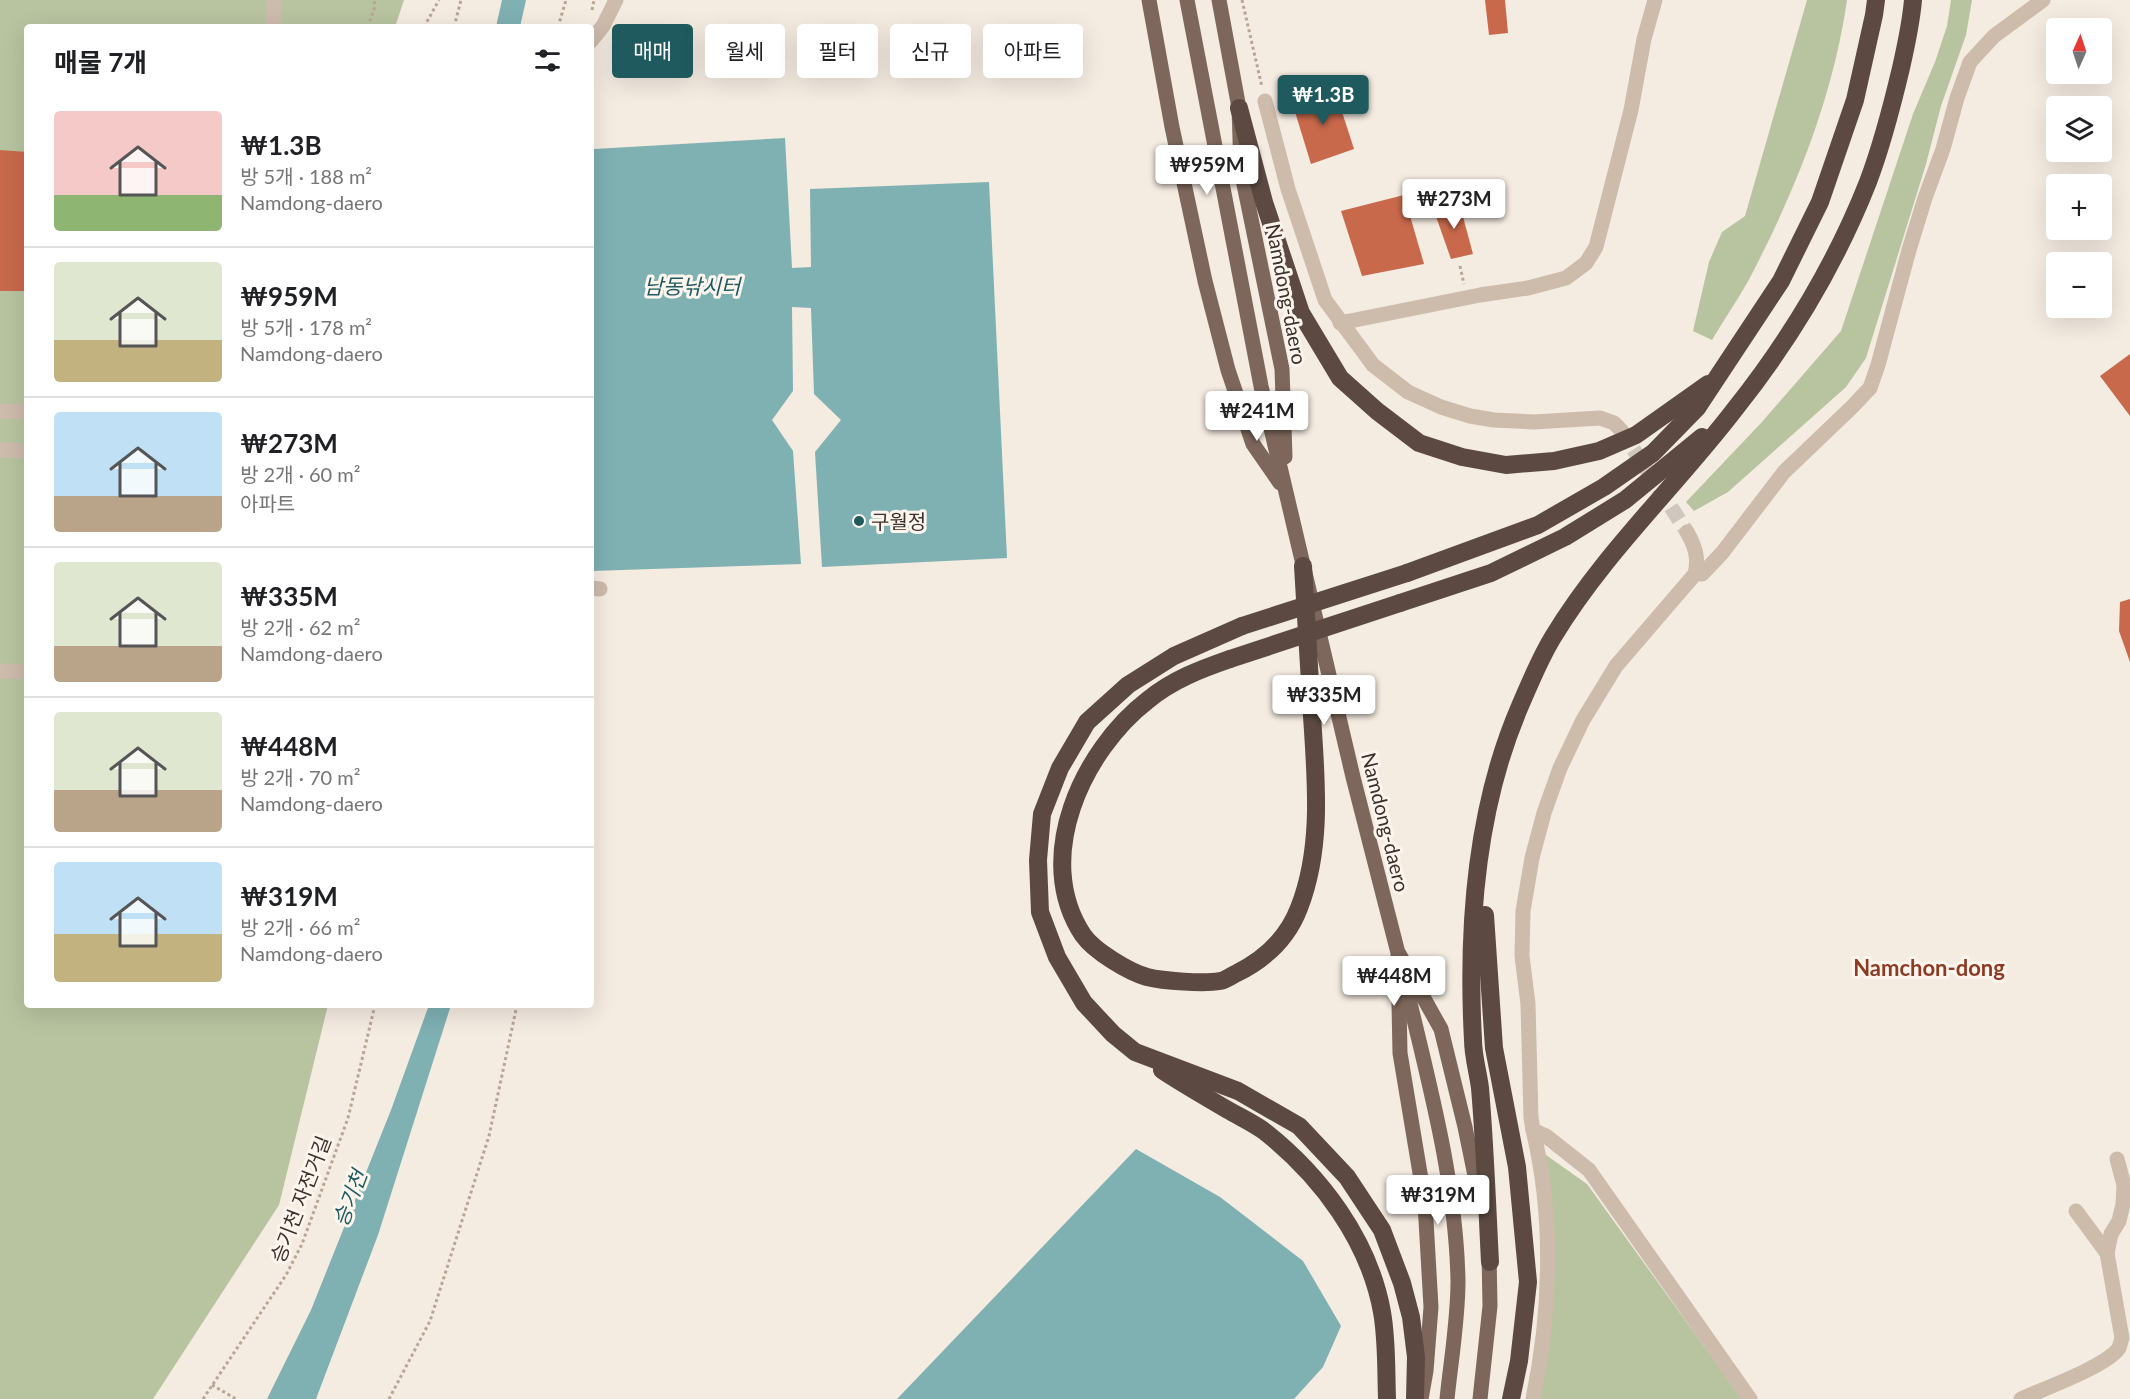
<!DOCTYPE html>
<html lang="ko">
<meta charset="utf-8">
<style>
:root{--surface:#fff;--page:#f2f2f2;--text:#202124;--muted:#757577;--line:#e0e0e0;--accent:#1f5a5e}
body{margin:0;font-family:Lato,"Noto Sans KR",sans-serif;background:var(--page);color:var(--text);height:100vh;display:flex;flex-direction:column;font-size:22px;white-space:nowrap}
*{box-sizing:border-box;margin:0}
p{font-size:20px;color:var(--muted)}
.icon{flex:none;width:33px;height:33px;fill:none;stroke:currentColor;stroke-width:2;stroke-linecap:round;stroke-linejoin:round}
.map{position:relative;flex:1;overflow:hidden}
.sheet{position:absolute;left:24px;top:24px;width:570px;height:984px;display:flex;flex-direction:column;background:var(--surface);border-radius:6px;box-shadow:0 6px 24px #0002}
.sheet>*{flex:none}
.hud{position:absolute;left:612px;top:24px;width:570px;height:54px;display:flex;gap:12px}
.needle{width:39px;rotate:3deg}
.fabs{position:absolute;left:2046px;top:18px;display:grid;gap:12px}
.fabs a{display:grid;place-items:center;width:66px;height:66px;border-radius:6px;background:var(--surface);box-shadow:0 6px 24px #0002;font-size:30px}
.price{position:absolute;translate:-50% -51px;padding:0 14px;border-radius:6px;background:#fff;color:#222;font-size:20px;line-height:39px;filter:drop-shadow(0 2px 3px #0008)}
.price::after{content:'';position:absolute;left:50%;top:36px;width:18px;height:14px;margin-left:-9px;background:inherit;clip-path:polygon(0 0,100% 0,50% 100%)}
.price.active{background:var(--accent);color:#fff}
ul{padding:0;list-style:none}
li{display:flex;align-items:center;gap:18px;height:150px;padding:0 30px}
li+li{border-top:2px solid var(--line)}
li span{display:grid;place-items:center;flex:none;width:168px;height:120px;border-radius:6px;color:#555}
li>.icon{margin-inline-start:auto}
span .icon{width:72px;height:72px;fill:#fffc;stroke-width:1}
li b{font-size:26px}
h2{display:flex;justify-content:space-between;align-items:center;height:72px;padding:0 30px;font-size:26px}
.tag{padding:0 21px;border-radius:6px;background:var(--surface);box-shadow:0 6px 24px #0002;font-size:21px;line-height:54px}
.tag.active{background:var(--accent);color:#fff}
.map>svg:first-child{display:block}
</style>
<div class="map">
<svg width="2130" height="1399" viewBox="0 0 2130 1399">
<rect width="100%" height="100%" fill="#f4ebe1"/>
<g fill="#b8c4a0">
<path d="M0,0h404l-9,27h-368v978h301l-49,200 -126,194h-153z"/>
<path d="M1807,0h40c-13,91 -47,179 -88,260 -13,28 -31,53 -47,80l-19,-9 16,-69 13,-30 23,-16z"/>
<path d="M1951,0h21l-6,35 -25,71 -15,58 -60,194 -20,29 -118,105 -34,19 -8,-9 75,-79 80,-92 72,-217 22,-52 12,-36z"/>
<path d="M1541,1148l5,7 41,29 155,215h-205l6,-31z"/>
</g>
<g fill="#7fb0b2">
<path d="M502,0h24l-6,27h-24z"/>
<path d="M785,138l7,130 19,-1 -1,-78 179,-7 18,376 -185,9 -7,-115 26,-32 -27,-26 -3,-86 -19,-1 1,84 -21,29 21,31 8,113 -209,7 -1,-405 3,-17z"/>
<path d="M429,1005h22l-73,230 -62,164h-49l44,-89 80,-200z"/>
<path d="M1136,1149l84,48 83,64 38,65 -18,41 -29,32h-397z"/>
</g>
<g fill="#c8694b">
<path d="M1485,0h20l3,33 -19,2z"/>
<path d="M1334,87l20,62 -43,15 -19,-62z"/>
<path d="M0,150l27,2v139h-27z"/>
<path d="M1404,195l20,69 -62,12 -21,-65z"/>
<path d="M1459,202l14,52 -22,5 -18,-51z"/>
<path d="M2130,354v62l-30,-40z"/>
<path d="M2130,599v63l-11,-31 1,-29z"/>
</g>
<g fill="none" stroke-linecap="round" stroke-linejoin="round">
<path stroke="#cfc6bd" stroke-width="15" stroke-dasharray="15 8" stroke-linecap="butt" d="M1621,430l66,102"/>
<g stroke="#b9a596" stroke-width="3" stroke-dasharray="3 3" stroke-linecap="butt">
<path d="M1242,0l20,87"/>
<path d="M592,10l2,-10"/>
<path d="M368,27l7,-21 -1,-6"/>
<path d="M424,27l15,-27"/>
<path d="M454,27l7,-27"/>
<path d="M558,27l8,-27"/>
<path d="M1460,266l4,18"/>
<path d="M212,1385l24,14"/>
<path d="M203,1399l83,-124 16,-31 46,-126 27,-113"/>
<path d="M389,1399l41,-78 59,-185 28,-131"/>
</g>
<g stroke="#cdbbac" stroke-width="15">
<path d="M273,27l1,-27"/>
<path d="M591,41l12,-15 13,-26"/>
<path d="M1265,101l23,88 37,111 48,65 35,27 33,15 29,9 24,4 40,2 66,-4 14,5 7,7"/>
<path d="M1340,323l140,-28 48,-7 38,-10 20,-15 10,-16 35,-137 13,-71 11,-39"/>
<path d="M0,411l27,1"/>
<path d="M0,450l27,1"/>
<path d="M1687,532c8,14 12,26 8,42l-79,92 -33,54 -23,48 -16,45 -12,45 -9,53 -1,45 6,48 3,114 2,12 13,6 43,34 161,229"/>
<path d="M1695,574h7l20,-21 62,-81 68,-65 18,-19 8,-23 31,-115 16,-52 18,-49 14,-51 13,-36 24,-26 49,-36"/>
<path d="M591,588l9,1"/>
<path d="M0,671l27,1"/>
<path d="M2076,1211l31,42"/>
<path d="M1533,1399c18,-87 21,-182 0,-269"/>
<path d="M2021,1399c22,-10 86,-33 98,-51 1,-3 2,-7 3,-10l-15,-85 4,-19 8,-13 4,-17 1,-19 -7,-26"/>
</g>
<g stroke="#7d675c" stroke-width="15">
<path d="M1149,0l23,127 33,154 23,89 25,74 27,39"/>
<path d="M1187,0l74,386 92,391 45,176 2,100 25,150 6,104 -5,64 -5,28"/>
<path d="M1219,0l20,108 2,62 41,199 3,88"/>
<path d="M1399,954l42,75 24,98 16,78"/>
<path d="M1405,982c23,98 51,197 53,299 0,39 -7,79 -11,118"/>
<path d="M1480,1399l10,-93 -1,-53"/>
</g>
<g stroke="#5c4a42" stroke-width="18">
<path d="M1239,108l25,94 37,111 39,65 37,33 42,32 43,14 44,8 48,-4 45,-10 37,-16 72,-51"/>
<path d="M1407,573l131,-48 66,-38 49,-34 44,-45 84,-127 39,-79 35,-102 19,-85 2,-15"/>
<path d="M1400,603l91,-30 74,-36 60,-37 77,-63"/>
<path d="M1242,626l-68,30 -46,29 -41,37 -27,46 -18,46 -4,46 2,52 17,45 27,46 29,31 22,18 103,39 61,35 48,51 35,53 20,53 9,34 5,40 -1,42"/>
<path d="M1230,659c-29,10 -58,21 -82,41 -65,50 -116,158 -65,235 11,16 46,37 64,42 16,4 57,7 73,4 6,-1 12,-6 17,-8 28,-14 51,-36 62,-65 24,-61 17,-129 13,-192 -3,-50 -6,-100 -9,-150"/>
<path d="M1485,915l9,133 23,119 11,115 -9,79 -8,38"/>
<path d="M1162,1070c21,14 44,27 66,40 12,7 25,13 36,21 57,45 105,109 118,181 5,28 4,58 5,87"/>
<path d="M1490,1262c-3,-58 -5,-116 -10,-174 -2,-16 -7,-32 -7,-48 -6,-112 2,-230 47,-334 10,-23 20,-48 33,-69 50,-83 123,-151 182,-228 54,-68 101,-146 133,-227 14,-37 24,-76 33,-114 5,-22 10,-45 12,-68"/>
</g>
<g stroke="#5c4a42" stroke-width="18">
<path d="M1242,626l165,-53"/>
<path d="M1230,659l170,-56"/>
</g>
</g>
<circle fill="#1f5a5e" stroke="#fbf5ee" stroke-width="2" cx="859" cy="521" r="6"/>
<g text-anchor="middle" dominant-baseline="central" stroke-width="6" stroke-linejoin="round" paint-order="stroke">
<g font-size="20" fill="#3b302b" stroke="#fbf5ee">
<text transform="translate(1287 294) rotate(79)">Namdong-daero</text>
<text transform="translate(1386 822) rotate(76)">Namdong-daero</text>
<text transform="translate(300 1199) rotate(-69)">승기천 자전거길</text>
</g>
<g font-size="20" fill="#3b302b" stroke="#fbf5ee" text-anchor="start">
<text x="871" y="521">구월정</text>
</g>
<g font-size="21" font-style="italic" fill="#1f5a5e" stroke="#fbf5ee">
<text x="692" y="285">남동낚시터</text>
<text transform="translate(349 1198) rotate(-69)">승기천</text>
</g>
<g font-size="22" font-weight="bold" fill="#8c3b22" stroke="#fbf5ee">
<text x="1929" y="967">Namchon-dong</text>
</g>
</g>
</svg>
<div class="fabs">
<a><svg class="needle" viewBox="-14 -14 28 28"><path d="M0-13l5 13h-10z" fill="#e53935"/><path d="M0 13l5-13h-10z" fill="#757577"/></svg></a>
<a><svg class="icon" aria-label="layers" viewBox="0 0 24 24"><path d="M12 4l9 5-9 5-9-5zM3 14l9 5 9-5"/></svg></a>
<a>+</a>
<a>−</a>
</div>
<b class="price active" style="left:1323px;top:126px">₩1.3B</b>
<b class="price" style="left:1207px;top:196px">₩959M</b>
<b class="price" style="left:1454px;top:230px">₩273M</b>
<b class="price" style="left:1257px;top:442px">₩241M</b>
<b class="price" style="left:1324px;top:726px">₩335M</b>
<b class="price" style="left:1394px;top:1007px">₩448M</b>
<b class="price" style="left:1438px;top:1226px">₩319M</b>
<div class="hud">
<a class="tag active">매매</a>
<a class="tag">월세</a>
<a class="tag">필터</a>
<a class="tag">신규</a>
<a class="tag">아파트</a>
</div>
<section class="sheet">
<h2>매물 7개<svg class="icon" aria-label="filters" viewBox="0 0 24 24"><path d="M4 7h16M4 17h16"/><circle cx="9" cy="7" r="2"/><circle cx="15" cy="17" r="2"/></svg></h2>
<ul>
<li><span style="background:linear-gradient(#f6c9c9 70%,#8fb573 0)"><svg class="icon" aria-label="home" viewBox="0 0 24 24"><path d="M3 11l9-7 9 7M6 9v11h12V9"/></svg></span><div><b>₩1.3B</b><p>방 5개 · 188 m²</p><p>Namdong-daero</p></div></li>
<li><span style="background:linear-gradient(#dfe7d0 65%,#c2b280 0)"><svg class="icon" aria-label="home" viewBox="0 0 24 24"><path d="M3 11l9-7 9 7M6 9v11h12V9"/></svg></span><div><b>₩959M</b><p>방 5개 · 178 m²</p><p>Namdong-daero</p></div></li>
<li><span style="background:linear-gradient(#bfe0f5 70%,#b9a48a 0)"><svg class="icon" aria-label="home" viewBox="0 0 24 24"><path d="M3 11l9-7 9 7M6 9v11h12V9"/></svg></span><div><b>₩273M</b><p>방 2개 · 60 m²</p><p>아파트</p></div></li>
<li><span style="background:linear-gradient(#dfe7d0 70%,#b9a48a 0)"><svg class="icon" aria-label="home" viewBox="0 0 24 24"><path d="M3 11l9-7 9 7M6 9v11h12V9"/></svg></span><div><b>₩335M</b><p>방 2개 · 62 m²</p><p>Namdong-daero</p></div></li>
<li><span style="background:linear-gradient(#dfe7d0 65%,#b9a48a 0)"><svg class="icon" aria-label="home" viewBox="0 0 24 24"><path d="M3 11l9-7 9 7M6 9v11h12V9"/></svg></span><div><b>₩448M</b><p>방 2개 · 70 m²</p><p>Namdong-daero</p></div></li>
<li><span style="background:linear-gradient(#bfe0f5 60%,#c2b280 0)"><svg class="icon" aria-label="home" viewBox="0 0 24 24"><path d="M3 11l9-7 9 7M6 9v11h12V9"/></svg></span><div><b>₩319M</b><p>방 2개 · 66 m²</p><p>Namdong-daero</p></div></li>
</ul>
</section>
</div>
